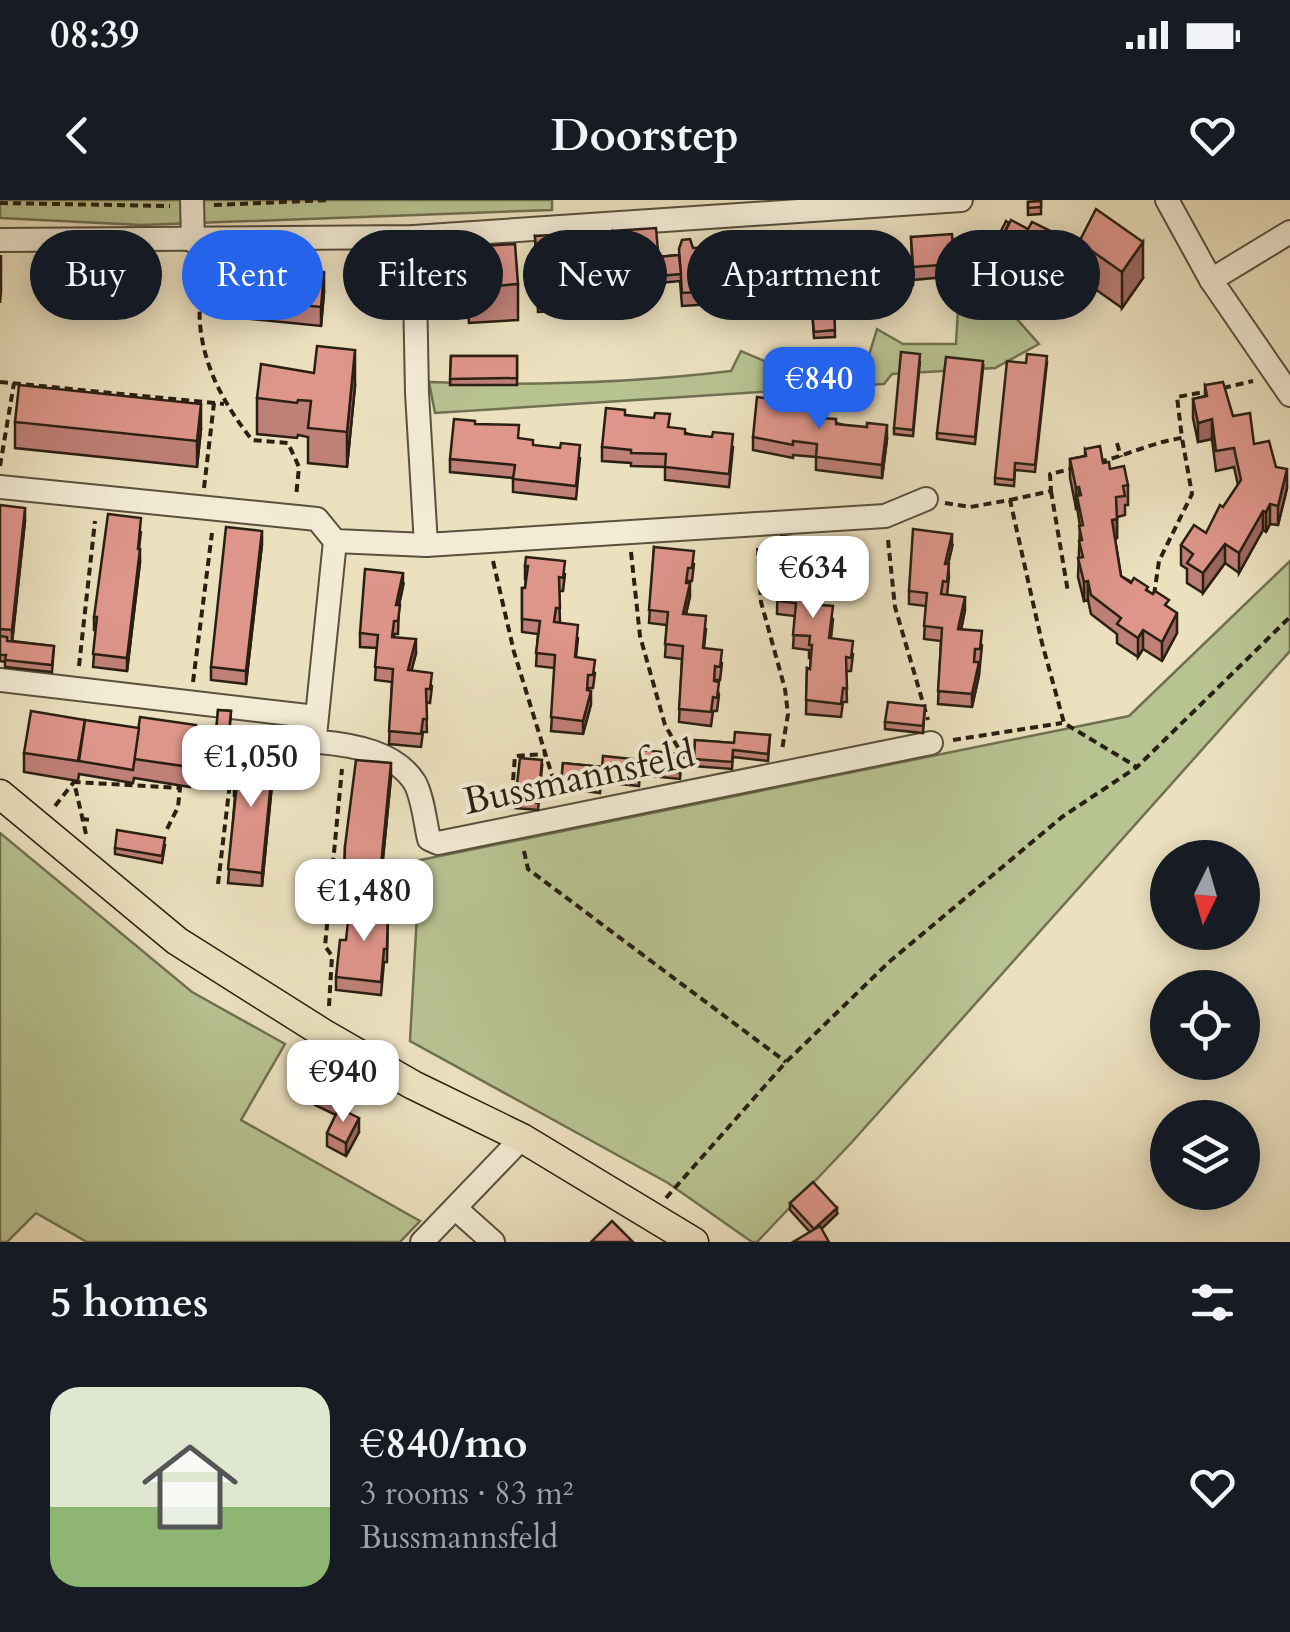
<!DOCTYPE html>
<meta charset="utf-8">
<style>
:root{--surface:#171b24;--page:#20242c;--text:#f1f3f6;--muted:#9ea1a6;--line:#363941;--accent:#2563eb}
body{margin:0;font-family:Cardo,serif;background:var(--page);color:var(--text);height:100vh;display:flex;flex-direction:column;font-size:38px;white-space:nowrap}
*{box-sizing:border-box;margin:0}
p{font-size:32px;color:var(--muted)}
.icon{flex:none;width:55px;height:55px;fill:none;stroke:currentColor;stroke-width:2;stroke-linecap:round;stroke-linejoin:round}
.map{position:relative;height:1042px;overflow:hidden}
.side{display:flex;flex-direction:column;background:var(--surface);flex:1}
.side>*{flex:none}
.guide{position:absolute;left:30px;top:30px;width:1230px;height:90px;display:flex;gap:20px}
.needle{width:65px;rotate:185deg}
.tools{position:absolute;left:1150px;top:640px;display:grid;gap:20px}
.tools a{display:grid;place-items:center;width:110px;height:110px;border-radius:50%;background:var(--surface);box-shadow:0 5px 25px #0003;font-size:50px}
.price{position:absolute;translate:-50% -85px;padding:0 22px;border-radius:20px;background:#fff;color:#222;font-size:32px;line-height:65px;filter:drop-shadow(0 2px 5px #0008)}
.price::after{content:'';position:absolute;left:50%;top:60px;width:30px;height:22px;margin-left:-15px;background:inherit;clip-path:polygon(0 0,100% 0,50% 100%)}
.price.selected{background:var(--accent);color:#fff}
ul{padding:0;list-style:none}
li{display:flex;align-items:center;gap:30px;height:250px;padding:0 50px}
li+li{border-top:2px solid var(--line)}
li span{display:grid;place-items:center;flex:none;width:280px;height:200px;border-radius:30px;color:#555}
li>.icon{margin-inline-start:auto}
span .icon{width:120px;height:120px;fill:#fffc;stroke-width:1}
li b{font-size:42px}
h2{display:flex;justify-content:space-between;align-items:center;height:120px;padding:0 50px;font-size:42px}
.tag{padding:0 35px;border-radius:45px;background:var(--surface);box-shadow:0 5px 25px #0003;font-size:35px;line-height:90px}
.tag.selected{background:var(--accent);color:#fff}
.status{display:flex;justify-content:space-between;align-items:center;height:70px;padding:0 50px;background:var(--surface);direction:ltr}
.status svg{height:28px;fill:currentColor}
header{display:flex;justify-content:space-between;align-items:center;height:130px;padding:0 50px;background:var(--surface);font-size:45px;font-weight:600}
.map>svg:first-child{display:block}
</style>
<div class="status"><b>08:39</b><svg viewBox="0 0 49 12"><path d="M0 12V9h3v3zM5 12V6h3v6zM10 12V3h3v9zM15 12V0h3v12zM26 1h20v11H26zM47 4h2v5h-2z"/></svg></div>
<header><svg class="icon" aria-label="back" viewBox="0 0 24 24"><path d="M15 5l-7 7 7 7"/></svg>Doorstep<svg class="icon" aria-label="heart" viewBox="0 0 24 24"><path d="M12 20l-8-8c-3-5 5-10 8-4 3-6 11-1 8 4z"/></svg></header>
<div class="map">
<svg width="1290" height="1042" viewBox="0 0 1290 1042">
<rect width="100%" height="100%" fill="#ece1bf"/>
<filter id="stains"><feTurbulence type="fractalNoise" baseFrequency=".002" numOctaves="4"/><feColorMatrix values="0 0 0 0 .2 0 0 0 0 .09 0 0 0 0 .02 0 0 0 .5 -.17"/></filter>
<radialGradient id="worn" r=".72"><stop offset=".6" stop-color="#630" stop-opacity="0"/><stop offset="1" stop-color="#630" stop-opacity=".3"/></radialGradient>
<g fill="#b8c392" stroke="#707152" stroke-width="2.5">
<path d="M0,0h552v10l-411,15 -141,-7z"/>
<path d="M976,73l63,71 -44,24 -103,6 -8,10 -449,29 -6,-31c102,4 202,1 302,-11l10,-20 35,15 20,-17 36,10 37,-4 8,-26 26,15h53l3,-52z"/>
<path d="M1290,361v90l-438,491 -95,100h-5l-84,-59 -258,-142 10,-181 709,-144z"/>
<path d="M0,633l192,159 93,52 -44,76 179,101 -20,21h-313l-51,-29 -29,29h-7z"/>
</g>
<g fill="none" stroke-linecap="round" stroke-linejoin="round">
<defs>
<g id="minor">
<path d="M192,0l1,41"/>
<path d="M1167,0l44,80 79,115"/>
<path d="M414,37l3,156 9,152"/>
<path d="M0,40l414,-3 547,-37"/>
<path d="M1211,80l79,-48"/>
<path d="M0,287l317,32 18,22 91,4 459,-29 41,-17"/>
<path d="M335,341l-20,195 5,6c33,3 76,10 95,41 8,15 10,39 14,56l9,4 493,-100"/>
<path d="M0,480l316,37"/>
<path d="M455,1008l38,34"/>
<path d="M422,1042l100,-104"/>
</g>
<path id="major" d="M0,594l177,147 149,94 87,50 109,53 172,104"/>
</defs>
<use href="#minor" stroke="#5a503d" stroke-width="26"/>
<use href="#major" stroke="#291f12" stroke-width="31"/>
<g stroke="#291f12" stroke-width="4" stroke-dasharray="8 5" stroke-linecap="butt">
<path d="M0,3l170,3"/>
<path d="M214,5l116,-5"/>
<path d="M206,60c-2,20 -8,44 -6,64 4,45 25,81 52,116l36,3 11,24 -3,30"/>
<path d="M0,182l224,22"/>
<path d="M1223,188l30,-7"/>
<path d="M1117,243l4,14"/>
<path d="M1099,262c29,-7 54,-20 83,-24l-5,-41 32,-6"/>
<path d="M0,266l14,-83"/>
<path d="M204,288l10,-85"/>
<path d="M1051,291l17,101"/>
<path d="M1010,300l41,-9 -1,-17 21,-5"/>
<path d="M945,303l25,4 40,-7 32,143 22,80 73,44"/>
<path d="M888,340l7,67 33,113"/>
<path d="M758,348l3,54 24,87 3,25 -6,36"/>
<path d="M631,352l9,84 25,89 19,33v11"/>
<path d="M493,361l21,91 45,146"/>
<path d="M1154,395l5,-34 33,-67 -10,-56"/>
<path d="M79,466l16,-145"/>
<path d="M193,482l19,-149"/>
<path d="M953,540l109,-17"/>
<path d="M55,606l19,-24"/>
<path d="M511,606l4,-50 30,-2"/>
<path d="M81,619l11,1"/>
<path d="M86,634l-12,-52 106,6 -2,19 -12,24"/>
<path d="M524,651l4,18 258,193"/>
<path d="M218,684l18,-152"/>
<path d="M329,806l3,-50 -7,-10 17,-177"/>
<path d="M666,998l120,-136 103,-100 173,-145 75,-50 153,-150"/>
</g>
<use href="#minor" stroke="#f3ecd5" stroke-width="22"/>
<use href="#major" stroke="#ece1bf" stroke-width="28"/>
</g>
<g fill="#bf8077" stroke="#291f12" stroke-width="2.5">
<path d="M1041,1v13l-13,1v-13z"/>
<path d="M1028,29l51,16v-3l64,36 -21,30 -34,-24 -6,12 -10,-5 -8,16 -62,-28v-7l-6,-3 1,-30z"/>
<path d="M613,31l45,26 21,-2 14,-7 37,28 21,-2 1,24 -21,1v4l-49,3 -2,-25 -21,2v15l-44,3 -1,-14 -22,1v21l-54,3 -3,-76 56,25 22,-1z"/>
<path d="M830,35l32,11 13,-1 2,33 -30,1v8l-17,1v-7l-10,1 -2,-36 12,27z"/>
<path d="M911,37l42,15h12l1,23 -53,5v5l-21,2 -2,-27 22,-2z"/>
<path d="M753,43l45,28h11l2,26 -12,1 -1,-12 -42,4z"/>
<path d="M466,47l52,37v36l-49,3 -3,-40z"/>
<path d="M324,92l-3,34 -108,-11v-19z"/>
<path d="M834,108l1,29 -21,1 -2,-28z"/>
<path d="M451,156h66v29h-67z"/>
<path d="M920,161l-7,75 -19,-2v-6z"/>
<path d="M1047,162l-12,110 -20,-2 -1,16 -19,-2v-6l31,-115z"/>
<path d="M983,168l-8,76 -38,-5v-6z"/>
<path d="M1205,185l28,31 21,28 22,23 11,21 -9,37 -8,-1 -4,8 -3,-2 -24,43 -14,-10 -22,30 -16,-10v-14l-6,-4v-20l25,-12 32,-48 -4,-18 -18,4 -4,-32 -14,3 -5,-24v-19l12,-3z"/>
<path d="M355,186l-8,81 -39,-4v-26l-10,-2 -1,3 -40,-4v-36z"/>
<path d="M777,204l110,35 -5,39 -66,-8v-13l-23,-2v3l-40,-8v-13z"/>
<path d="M625,215l108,32 -4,40 -64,-7v-13l-34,-1v-3l-29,-2v-14z"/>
<path d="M15,222l186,7 -4,38 -182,-19z"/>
<path d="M475,224l44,15 14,6 47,13 -4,41 -63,-7v-14l-63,-6v-13z"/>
<path d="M1085,249l43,36v20h-3v10l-8,2v21l-2,1 6,37 27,15 21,17 8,25 -15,28 -19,-12 -5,8 -21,-14v-9l-26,-20 -3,-14 -4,1 -6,-24 2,-51 -3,-19 -1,1 -6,-30v-19l15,-3z"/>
<path d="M0,305l25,16 -13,120 42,5 -2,26 -47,-5v-5l-5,-1z"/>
<path d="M141,331l-2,18 1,13 -13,109 -34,-4 3,-37h-2v-13z"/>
<path d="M262,344l-16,140 -35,-4v-13z"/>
<path d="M780,346l40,7 -2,19h-4v30h-4v2l23,15 -2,20 22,15 -2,17h-5l1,31h-4l-2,15 -35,-3 1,-46 3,1 1,-11h-2v-8l-16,-2 2,-32 -18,-2 1,-45h3l1,-9h-2z"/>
<path d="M654,347l40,17 -2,17h-4l2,15 -4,18 20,15 -2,19 18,15 -2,17h-5l4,15 -2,16h-4l-2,15 -32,-4 3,-63 -17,-2 2,-32 -18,-2z"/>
<path d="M952,347l-4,17 1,13 -2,18 18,15 -4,20 21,15 -3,30 -7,32 -34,-3 3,-63 -17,-2 2,-33 -17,-2v-13z"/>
<path d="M525,366l40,8 -2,17h-4l1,31 -4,1 22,15 -2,19 19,16 -2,15h-5l3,16 -8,30 -32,-3 4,-63 -19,-2 2,-32 -16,-2v-44h3l1,-9h-1z"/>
<path d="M403,386l-4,19 -1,29h-4v3l22,16 -5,18 21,15 -2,17 -4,-1 1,30h-4l-2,15 -32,-3 3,-62 -17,-2 2,-32 -17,-1v-14z"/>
<path d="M925,506l-2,27 -38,-4v-7z"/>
<path d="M218,510l13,1 -2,28 -13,-1z"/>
<path d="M770,535l-2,26 -35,-4 -1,12 -38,-3 1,-26 39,3z"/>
<path d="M196,545l-6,42 -56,-9 -1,5 -54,-9 -1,7 -54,-9v-19z"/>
<path d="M682,554l-2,25 -40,-4 -1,11 -38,-4 -1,11 -39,-5 2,-25 39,4z"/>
<path d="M274,564l-12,122 -34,-3 7,-87h-1v-13z"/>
<path d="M542,567l-4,43 -23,-2v-7z"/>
<path d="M391,577l-12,122 -35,-4 1,-49z"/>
<path d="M165,645l-3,18 -47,-9v-6z"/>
<path d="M388,707l-1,55h-3l-3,33 -45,-5v-13l10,-37z"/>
<path d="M309,877l50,1 -16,33 16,21 -13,24 -19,-10v-13l9,-18 -21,-10v-12l-6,-2z"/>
<path d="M790,1003l47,11 -16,15 -11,3 -20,-22z"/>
</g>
<g fill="#9b6861" stroke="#291f12" stroke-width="2.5">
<path d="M1143,42v36l-21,30v-36z"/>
<path d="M1,55v36l-1,12v-36z"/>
<path d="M1079,58v19l-7,8v6l-8,16v-19z"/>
<path d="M324,72v20l-3,34v-19z"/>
<path d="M1088,77v7l-6,12v-7z"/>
<path d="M355,150v36l-8,81v-35z"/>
<path d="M201,204v25l-4,38v-26z"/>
<path d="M1212,219v20l-14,3v-19z"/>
<path d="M887,225v14l-5,39v-13z"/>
<path d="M1287,269v19l-9,37v-19z"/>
<path d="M1079,287v19l-2,-10v11l-1,1v-20z"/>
<path d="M1270,304v20l-4,8v-20z"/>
<path d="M25,308v13l-13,123v-14z"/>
<path d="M1263,311v19l-24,43v-20z"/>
<path d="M1117,319v19l-5,1v-19z"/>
<path d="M262,331v13l-16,140v-13z"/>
<path d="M952,334v13l-7,30v-13z"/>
<path d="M1225,344v19l-22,30v-20z"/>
<path d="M140,349v13l-13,109v-13z"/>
<path d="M403,373v13l-7,32v-13z"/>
<path d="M1088,381v19l-4,1v-19z"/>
<path d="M690,383v13l-7,31v-13z"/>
<path d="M965,397v13l-7,33v-14z"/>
<path d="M1177,413v20l-15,28v-19z"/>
<path d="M1143,430v19l-5,8v-19z"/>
<path d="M416,439v14l-8,31v-14z"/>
<path d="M979,462v13l-7,32v-13z"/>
<path d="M591,491v13l-8,30v-13z"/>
<path d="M196,525v20l-6,42v-20z"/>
<path d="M274,551v13l-12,122v-13z"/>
<path d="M391,563v14l-12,122v-13z"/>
<path d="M359,865v13l-19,39v-13z"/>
<path d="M359,918v14l-13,24v-13z"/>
<path d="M837,1008v6l-23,22v-7z"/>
</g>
<g fill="#de958a" stroke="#291f12" stroke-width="2.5">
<path d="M1041,1v6l-13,1v-6z"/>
<path d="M1096,9l47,33 -21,30 -43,-30z"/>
<path d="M1011,20l17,9 4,-7 47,23v13l-15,30 -62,-28 3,-6 -9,-4z"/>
<path d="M1006,21l3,2 -9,18 -3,-2z"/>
<path d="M656,28l3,35 -44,3 -2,-35z"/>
<path d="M589,33l3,40 -54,4 -3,-41z"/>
<path d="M952,34l2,30 -41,3 -2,-30z"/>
<path d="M830,35l32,2 2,28 -34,2z"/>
<path d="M690,39l3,9 35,-2 3,44 -49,3 -3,-44 3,-9z"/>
<path d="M794,40l4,34 -42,2 -3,-33z"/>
<path d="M515,44l3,40 -49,4 -3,-41z"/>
<path d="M828,45l2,29 -10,1 -2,-29z"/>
<path d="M875,45l2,26 -13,1 -2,-26z"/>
<path d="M953,52h12l1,17 -12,1z"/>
<path d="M679,55l2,19 -22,2 -1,-19z"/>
<path d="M912,58l1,21 -21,1 -2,-20z"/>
<path d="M613,60l1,20 -22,2 -1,-21z"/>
<path d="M217,61l107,11 -3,35 -108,-11z"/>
<path d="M797,71h12l2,19 -12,1z"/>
<path d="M1079,71l9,6 -6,12 -10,-4z"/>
<path d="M846,73l1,7 -17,1v-7z"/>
<path d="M751,74l1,17 -22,1v-16z"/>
<path d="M834,108l1,22 -21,2 -2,-22z"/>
<path d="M317,146l38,4 -8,82 -39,-4 3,-27 -13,-1 -1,3 -40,-5 4,-34 53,9z"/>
<path d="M901,152l19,2 -7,76 -19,-2z"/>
<path d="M1027,154l20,2 -12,109 -20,-2 -1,17 -19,-2 12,-117 19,2z"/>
<path d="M451,156h66v22l-67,1z"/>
<path d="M946,157l37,4 -8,76 -38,-4z"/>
<path d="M1223,182l10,34 17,-3 4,31 15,-3 7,26 11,2 -9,37 -8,-2 -4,8 -3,-1 -24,42 -14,-9 -22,29 -16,-10 6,-9 -12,-9 13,-20 12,8 14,-28 3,2 18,-27 -7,-32 -18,3 -4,-32 -14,4 -5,-24 14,-3 -2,-11z"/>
<path d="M19,185l182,19 -4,37 -182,-19z"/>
<path d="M757,197l20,3 -1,4 28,3 1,-4 17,2 -2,13 16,1v5l31,3v-4l20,2 -5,40 -66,-8 1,-13 -24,-3v4l-40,-8z"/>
<path d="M606,208l19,2v5l29,3 1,-5 15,1 -2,13 17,2v5l27,3 1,-5 20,2 -4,40 -64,-7 1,-13 -35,-1v-3l-29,-3z"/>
<path d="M454,219l21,2v3l44,1 -1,13 15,2v5l27,3 1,-5 19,2 -4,41 -63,-7 2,-14 -65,-6z"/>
<path d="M1100,246l3,17 6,-1 1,7 14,-3 4,19 -5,1 2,10 -9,1 1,22 -5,1 9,56 10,7 3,-5 14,9 -2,3 7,4 2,-3 14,9 -4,5 12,8 -15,29 -19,-12 -5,8 -21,-14 4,-6 -30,-23 -3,-14 -4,1 -6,-24 5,-1 -4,-16 3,-1 -3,-14 4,-1 -6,-29 4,-1 -2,-8 -3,1 -6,-29 16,-3 -1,-7z"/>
<path d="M0,305l25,3 -13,122 -12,-1z"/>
<path d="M108,314l33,4 -3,31h2l-13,109 -34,-4 4,-37h-3z"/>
<path d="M226,327l36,4 -16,140 -35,-4z"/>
<path d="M913,329l39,5 -7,30h4l-2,18 -4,-1 -2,13 24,3 -7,32 24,2 -2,18h-5l-1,13h5l-7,32 -34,-3 4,-63 -18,-2 3,-33 -18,-2z"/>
<path d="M781,336l39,4 -2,19 -4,-1v31l-4,-1 -1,16 24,2 -4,32 24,3 -2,17 -5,-1 1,32 -4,-1 -2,16 -35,-4 1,-32 3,1 2,-24h-3l1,-9 -17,-1 3,-32 -19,-2 1,-32h3l2,-22 -3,-1z"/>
<path d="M654,347l40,4 -2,17h-4l-2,15h4l-7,31 23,2 -3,32 19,2 -2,17 -5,-1 -1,15 5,1 -2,16 -4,-1 -2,15 -32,-3 4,-63 -18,-2 3,-32 -19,-2z"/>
<path d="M526,357l39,4 -2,17 -4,-1 1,31h-4l-2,14 24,3 -3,32 20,3 -2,15h-5l-1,15 4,1 -8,30 -32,-4 4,-62 -19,-2 4,-32 -18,-2v-31h3l3,-22h-3z"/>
<path d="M365,369l38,4 -7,32h4l-2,16h-4l-2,16 24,2 -8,31 24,3 -2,16h-4l1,30h-4l-2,15 -32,-3 4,-62 -18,-2 3,-32 -18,-2z"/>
<path d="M0,436l7,1v4l47,5 -2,19 -47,-5 1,-5h-6z"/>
<path d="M888,502l37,4 -2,20 -38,-4z"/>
<path d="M218,510l13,1 -2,21 -13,-1z"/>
<path d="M31,511l54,9 -7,41 -54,-8z"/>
<path d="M140,517l56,8 -6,42 -56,-8z"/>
<path d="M85,520l54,8 -6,42 -54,-9z"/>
<path d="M735,532l35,3 -2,19 -35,-4 -1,12 -38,-3 1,-19 39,3z"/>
<path d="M240,548l34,3 -12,122 -34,-4 9,-86h-3z"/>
<path d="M642,550l40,4 -2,19 -40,-5 -1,11 -38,-4 -1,11 -39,-4 2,-19 39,4 1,-11 38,4z"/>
<path d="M520,558l22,2 -4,43 -23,-2z"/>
<path d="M356,560l35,3 -12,123 -35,-4 1,-36z"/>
<path d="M117,630l48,8 -3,18 -47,-8z"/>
<path d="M350,703l38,4 -1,42h-3l-3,33 -45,-5 4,-37h6z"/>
<path d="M323,847l36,18 -19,39 -25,-12 2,-5 -2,-1 2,-5 -8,-4z"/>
<path d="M339,908l20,10 -13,25 -19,-10z"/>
<path d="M813,982l24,26 -23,21 -24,-26z"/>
<path d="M612,1021l21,21h-42z"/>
<path d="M820,1026l9,16h-36z"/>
</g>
<g text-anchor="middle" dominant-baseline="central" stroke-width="8" stroke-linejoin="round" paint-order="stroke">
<g font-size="38" fill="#291f12" stroke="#f3ecd5">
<text transform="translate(579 578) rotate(-12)">Bussmannsfeld</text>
</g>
</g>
<rect width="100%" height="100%" filter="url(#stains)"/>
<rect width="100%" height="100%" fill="url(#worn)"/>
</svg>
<div class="tools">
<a><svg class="needle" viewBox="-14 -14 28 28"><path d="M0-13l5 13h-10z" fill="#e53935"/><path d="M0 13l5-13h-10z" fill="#9ea1a6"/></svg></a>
<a><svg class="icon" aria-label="locate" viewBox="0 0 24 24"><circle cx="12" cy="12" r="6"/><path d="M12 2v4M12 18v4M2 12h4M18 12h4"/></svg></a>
<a><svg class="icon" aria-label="layers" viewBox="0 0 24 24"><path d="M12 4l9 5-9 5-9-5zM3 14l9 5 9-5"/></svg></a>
</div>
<b class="price selected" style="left:819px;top:232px">€840</b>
<b class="price" style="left:813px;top:421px">€634</b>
<b class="price" style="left:251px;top:610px">€1,050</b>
<b class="price" style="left:364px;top:744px">€1,480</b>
<b class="price" style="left:343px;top:925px">€940</b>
<div class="guide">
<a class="tag">Buy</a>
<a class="tag selected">Rent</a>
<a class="tag">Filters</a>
<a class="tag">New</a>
<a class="tag">Apartment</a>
<a class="tag">House</a>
</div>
</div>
<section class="side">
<h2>5 homes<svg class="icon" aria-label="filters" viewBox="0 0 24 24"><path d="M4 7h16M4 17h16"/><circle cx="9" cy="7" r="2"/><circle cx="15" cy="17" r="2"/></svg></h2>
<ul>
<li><span style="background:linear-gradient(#dfe7d0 60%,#8fb573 0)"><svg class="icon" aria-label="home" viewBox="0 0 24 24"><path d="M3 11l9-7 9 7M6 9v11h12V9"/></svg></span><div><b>€840/mo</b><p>3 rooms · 83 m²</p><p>Bussmannsfeld</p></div><svg class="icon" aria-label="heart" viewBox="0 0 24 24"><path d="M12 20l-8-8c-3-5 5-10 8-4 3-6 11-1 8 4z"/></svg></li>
</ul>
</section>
